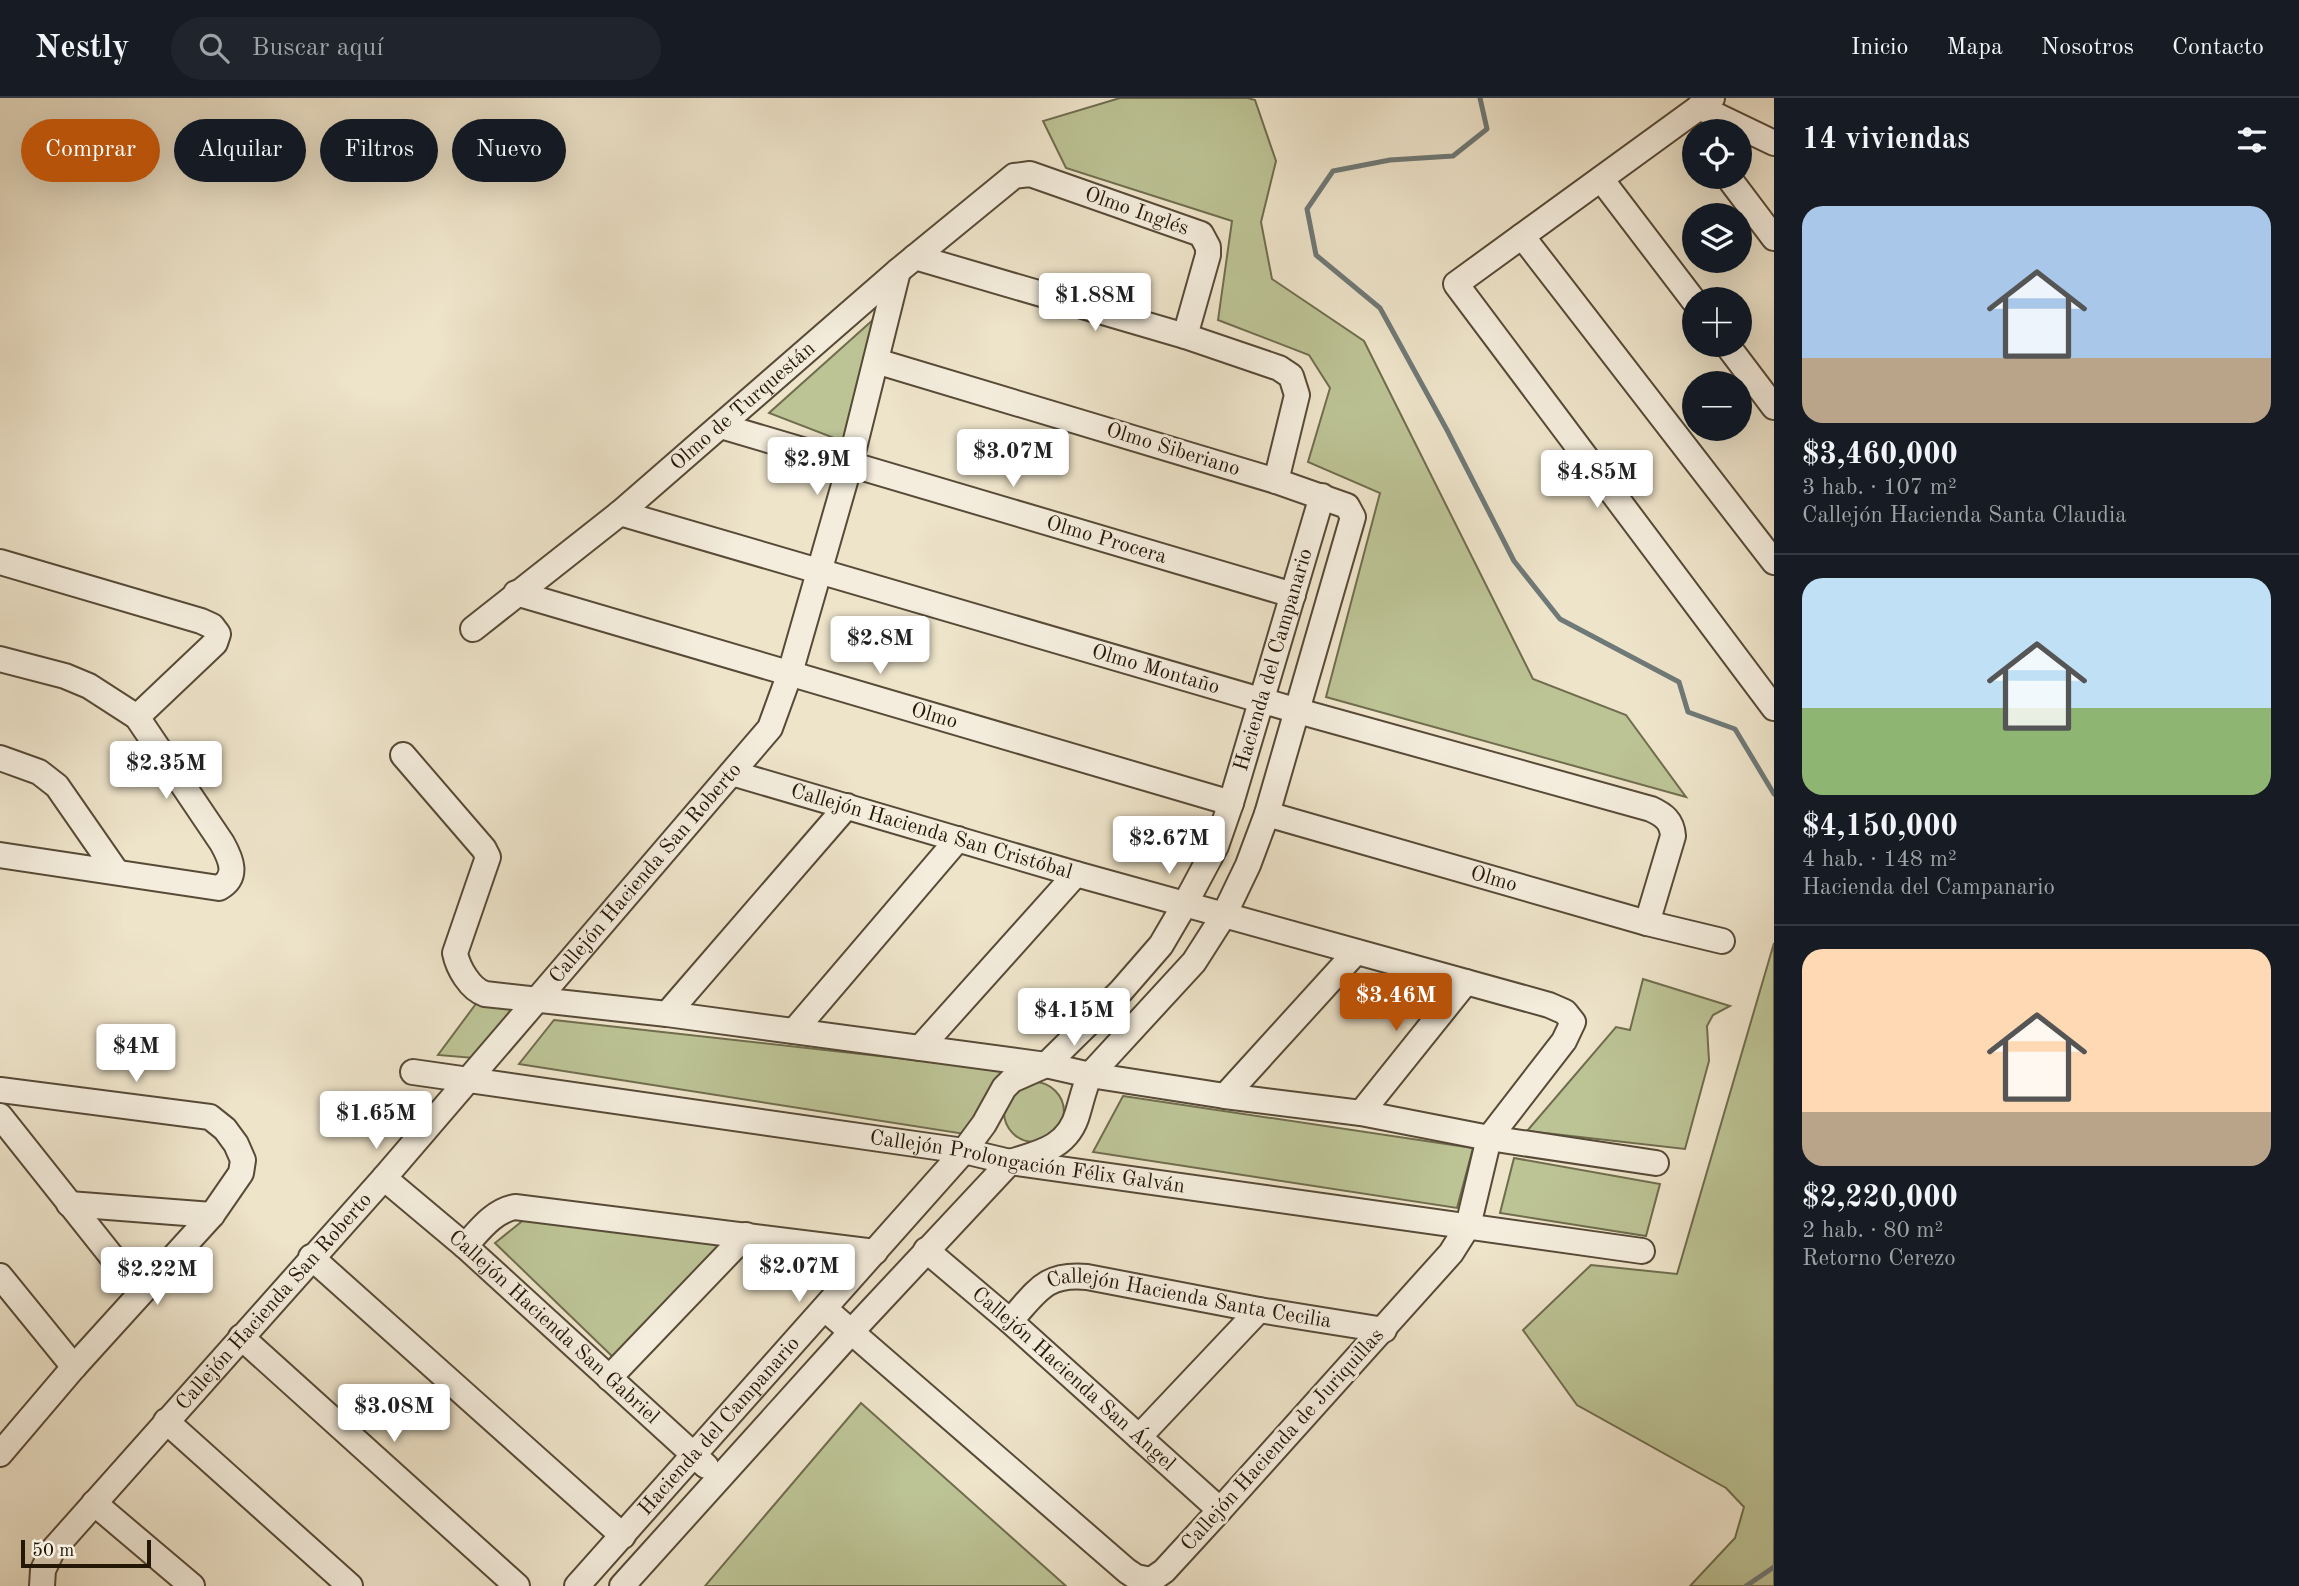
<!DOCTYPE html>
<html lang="es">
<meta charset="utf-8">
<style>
:root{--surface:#171b24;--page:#20242c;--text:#f1f3f6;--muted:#9ea1a6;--line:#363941;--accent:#b45309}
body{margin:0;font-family:"Old Standard TT",serif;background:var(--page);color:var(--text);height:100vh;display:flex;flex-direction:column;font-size:26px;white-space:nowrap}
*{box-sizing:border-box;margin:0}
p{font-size:23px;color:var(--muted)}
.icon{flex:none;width:38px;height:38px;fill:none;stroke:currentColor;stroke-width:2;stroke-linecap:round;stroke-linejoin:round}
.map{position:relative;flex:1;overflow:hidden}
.side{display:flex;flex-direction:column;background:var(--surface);width:525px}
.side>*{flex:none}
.top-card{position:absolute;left:21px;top:21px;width:665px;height:63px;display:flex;gap:14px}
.tools{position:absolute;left:1682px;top:21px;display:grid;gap:14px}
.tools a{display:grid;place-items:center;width:70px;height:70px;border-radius:50%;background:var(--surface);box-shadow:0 7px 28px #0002;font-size:35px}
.scale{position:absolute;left:21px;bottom:18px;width:130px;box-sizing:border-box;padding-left:7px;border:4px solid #251706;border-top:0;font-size:19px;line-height:24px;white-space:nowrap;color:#251706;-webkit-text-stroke:5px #f4eddd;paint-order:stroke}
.price{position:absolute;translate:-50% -60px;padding:0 16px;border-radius:7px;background:#fff;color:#222;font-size:23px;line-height:46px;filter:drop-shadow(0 2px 4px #0008)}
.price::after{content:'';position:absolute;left:50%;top:42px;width:21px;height:16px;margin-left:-10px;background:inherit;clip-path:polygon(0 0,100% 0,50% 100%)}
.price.active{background:var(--accent);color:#fff}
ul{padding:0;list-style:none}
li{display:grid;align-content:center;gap:14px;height:371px;padding:0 28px}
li+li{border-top:2px solid var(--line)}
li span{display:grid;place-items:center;height:217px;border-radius:21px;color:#555}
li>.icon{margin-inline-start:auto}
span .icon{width:126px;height:126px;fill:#fffc;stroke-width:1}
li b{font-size:30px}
h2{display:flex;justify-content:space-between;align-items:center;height:84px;padding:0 28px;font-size:30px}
.pill{padding:0 24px;border-radius:32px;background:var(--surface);box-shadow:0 7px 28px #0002;font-size:24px;line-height:63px}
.pill.active{background:var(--accent);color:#fff}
header{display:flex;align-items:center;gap:42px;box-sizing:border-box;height:98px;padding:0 35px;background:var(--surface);border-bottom:2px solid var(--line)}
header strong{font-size:33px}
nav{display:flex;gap:38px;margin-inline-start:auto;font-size:24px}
.search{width:490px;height:63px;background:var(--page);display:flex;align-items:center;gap:18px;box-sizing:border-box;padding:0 24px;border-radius:38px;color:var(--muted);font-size:26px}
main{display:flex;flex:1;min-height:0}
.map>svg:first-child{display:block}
</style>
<header>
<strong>Nestly</strong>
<div class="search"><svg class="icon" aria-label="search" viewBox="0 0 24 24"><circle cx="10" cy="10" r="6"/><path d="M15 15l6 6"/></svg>Buscar aquí</div>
<nav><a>Inicio</a><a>Mapa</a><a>Nosotros</a><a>Contacto</a></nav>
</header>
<main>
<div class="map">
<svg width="1774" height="1488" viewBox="0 0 1774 1488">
<rect width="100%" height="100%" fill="#eee4ca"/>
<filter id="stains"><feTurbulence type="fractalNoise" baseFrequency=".00286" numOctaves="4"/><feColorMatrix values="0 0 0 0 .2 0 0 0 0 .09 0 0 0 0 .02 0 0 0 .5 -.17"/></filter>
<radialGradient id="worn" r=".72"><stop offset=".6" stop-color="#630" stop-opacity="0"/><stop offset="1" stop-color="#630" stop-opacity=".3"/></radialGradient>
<g fill="#bcc395" stroke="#706d4e" stroke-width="2">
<path d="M1120,0h128l7,2 21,61 -15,61 11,57 92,62 169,338 93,36 60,82 -360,-100 54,-204 -72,-31 22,-74 -21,-33 -91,-35 14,-99 -166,-53 -23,-47z"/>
<path d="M894,203l-47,142 -78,-30z"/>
<path d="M1774,845v643h-84l45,-48 9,-31 -18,-19 -149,-83 -54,-75 68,-65 86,9z"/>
<path d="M1643,881l87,27 -17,9 -6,11 2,35 -24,88 -158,-18 89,-104 14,3z"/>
<path d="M478,903l42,4 -46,53 -36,-3z"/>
<path d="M554,922l451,50 -34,65 -452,-71z"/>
<circle cx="1034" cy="1014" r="30"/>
<path d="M1123,998l350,52 -16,60 -364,-56z"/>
<path d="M1514,1060l146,26 -14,52 -146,-23z"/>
<path d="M526,1120l194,27 -105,114 -120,-116z"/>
<path d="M861,1305l205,183h-361z"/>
</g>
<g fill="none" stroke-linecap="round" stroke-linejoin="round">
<g stroke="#6f7977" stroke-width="5">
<path d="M1480,0l7,31 -34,27 -63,4 -57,11 -26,38 9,46 64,53 67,122 67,131 46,58 119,63 9,30 47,17 39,65"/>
<path d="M1746,1488l28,-19"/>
</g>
<defs>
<g id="minor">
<path d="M1712,0l-256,186 318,424"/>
<path d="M1699,9l75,36"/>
<path d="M1728,79l46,61"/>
<path d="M1601,81l93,122"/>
<path d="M1522,138l252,326"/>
<path d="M915,159l270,79 94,32 12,8 6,19 -21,86"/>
<path d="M1727,247l47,62"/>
<path id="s1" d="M721,328l572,169"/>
<path id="s2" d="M620,415l678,198 353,98c13,6 21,12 22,27l-26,87"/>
<path d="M0,464l201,59 11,5 6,8 -3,9 -78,74"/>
<path id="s3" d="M516,495l715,210"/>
<path id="s4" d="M473,531l147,-116 278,-242 116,-95 16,-2 171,60 7,13v8l-23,81"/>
<path d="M0,561l65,17 24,10 48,31 85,126c9,16 17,34 -3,45l-219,-33"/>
<path d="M403,657l81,94 4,8 -33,96c3,15 15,36 30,41l182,20 379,51 44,10 135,21 136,17 128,25 167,25"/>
<path d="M0,660l39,14 18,14 59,85"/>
<path id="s5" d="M732,675l344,101 473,131 16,7 8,10 -9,19 -75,97 -21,88 -17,27 -231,257 -56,61 -13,9 -15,-3 -9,-6 -302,-262"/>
<path id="s6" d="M1267,716l380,109 75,18"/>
<path d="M667,916l180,-208"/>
<path d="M794,933l164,-192"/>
<path d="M920,950l156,-174"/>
<path id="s7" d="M413,974l551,79 46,11 632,89"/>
<path d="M0,992l210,27 15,12 11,15 7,16 -2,13 -29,42 -138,152 -74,87"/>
<path d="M1225,998l131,-144"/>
<path d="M1361,1015l105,-131"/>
<path d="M0,1018l140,176"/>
<path id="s8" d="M384,1080l81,68 241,220"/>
<path d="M69,1106l143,11"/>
<path d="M465,1148c14,-15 28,-35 50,-39l360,45"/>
<path id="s9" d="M926,1152l84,71 210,189"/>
<path d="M311,1159l312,279"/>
<path d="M0,1178l74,91"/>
<path id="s10" d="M1010,1223c27,-29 34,-48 77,-44l172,33 125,20"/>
<path d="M241,1239l276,249"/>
<path d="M609,1280l137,-143"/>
<path d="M166,1323l184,165"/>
<path d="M1139,1339l120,-127"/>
<path d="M94,1405l98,83"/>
<path id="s11" d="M42,1488l1,-16 9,-19 332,-373 386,-450 20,-55 60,-209 48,-193"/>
<path id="s12" d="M577,1488l387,-435 20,-27 20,-36 8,-8 34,-15 75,-74 40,-46 24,-41 31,-58 15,-43 91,-307"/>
<path d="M622,1488l230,-255 158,-169c30,-9 59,-15 68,-50 4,-13 6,-24 12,-37l104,-113 30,-47 24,-50 19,-51 86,-297 -6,-11 -71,-25 -400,-120"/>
</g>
</defs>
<use href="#minor" stroke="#574a37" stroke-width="28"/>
<use href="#minor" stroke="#f4eddd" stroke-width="24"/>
</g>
<g text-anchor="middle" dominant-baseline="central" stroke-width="6" stroke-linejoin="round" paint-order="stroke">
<g font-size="21" fill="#251706" stroke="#f4eddd">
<text stroke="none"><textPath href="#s4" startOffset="835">Olmo Inglés</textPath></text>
<text stroke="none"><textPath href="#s4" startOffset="350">Olmo de Turquestán</textPath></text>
<text transform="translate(1173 352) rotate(17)">Olmo Siberiano</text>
<text stroke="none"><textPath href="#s1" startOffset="402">Olmo Procera</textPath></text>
<text stroke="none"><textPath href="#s12" startOffset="1180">Hacienda del Campanario</textPath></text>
<text stroke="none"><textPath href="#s2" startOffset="558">Olmo Montaño</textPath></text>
<text stroke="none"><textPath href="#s3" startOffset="436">Olmo</textPath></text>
<text stroke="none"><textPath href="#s5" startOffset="208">Callejón Hacienda San Cristóbal</textPath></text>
<text stroke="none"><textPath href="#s11" startOffset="938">Callejón Hacienda San Roberto</textPath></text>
<text stroke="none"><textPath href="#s6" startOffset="236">Olmo</textPath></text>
<text stroke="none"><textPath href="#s7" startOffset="621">Callejón Prolongación Félix Galván</textPath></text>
<text stroke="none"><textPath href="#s11" startOffset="371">Callejón Hacienda San Roberto</textPath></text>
<text stroke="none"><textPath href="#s10" startOffset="198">Callejón Hacienda Santa Cecilia</textPath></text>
<text stroke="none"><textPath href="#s8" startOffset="226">Callejón Hacienda San Gabriel</textPath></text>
<text stroke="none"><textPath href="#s9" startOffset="196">Callejón Hacienda San Ángel</textPath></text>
<text stroke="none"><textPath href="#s12" startOffset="214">Hacienda del Campanario</textPath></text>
<text transform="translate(1283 1342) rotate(-48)">Callejón Hacienda de Juriquillas</text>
</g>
</g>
<rect width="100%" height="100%" filter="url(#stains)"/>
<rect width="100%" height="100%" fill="url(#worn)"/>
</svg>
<div class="tools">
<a><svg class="icon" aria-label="locate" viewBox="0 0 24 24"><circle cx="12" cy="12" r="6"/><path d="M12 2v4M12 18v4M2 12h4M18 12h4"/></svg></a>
<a><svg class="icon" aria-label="layers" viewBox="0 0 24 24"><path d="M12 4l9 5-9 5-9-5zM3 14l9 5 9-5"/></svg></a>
<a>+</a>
<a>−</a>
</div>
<div class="scale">50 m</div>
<b class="price" style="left:1095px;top:235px">$1.88M</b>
<b class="price" style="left:1013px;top:391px">$3.07M</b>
<b class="price" style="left:817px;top:399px">$2.9M</b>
<b class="price" style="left:1597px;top:412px">$4.85M</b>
<b class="price" style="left:880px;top:578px">$2.8M</b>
<b class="price" style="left:166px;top:703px">$2.35M</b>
<b class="price" style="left:1169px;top:778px">$2.67M</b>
<b class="price active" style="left:1396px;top:935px">$3.46M</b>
<b class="price" style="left:1074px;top:950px">$4.15M</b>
<b class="price" style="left:136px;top:986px">$4M</b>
<b class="price" style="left:376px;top:1053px">$1.65M</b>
<b class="price" style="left:799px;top:1206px">$2.07M</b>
<b class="price" style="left:157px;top:1209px">$2.22M</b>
<b class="price" style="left:394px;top:1346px">$3.08M</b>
<div class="top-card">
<a class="pill active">Comprar</a>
<a class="pill">Alquilar</a>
<a class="pill">Filtros</a>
<a class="pill">Nuevo</a>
</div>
</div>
<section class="side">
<h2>14 viviendas<svg class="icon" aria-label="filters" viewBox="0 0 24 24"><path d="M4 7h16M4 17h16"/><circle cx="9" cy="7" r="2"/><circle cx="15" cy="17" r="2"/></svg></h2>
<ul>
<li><span style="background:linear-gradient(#a9c7e8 70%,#b9a48a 0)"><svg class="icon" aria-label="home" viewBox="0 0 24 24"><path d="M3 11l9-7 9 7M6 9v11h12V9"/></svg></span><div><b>$3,460,000</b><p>3 hab. · 107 m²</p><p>Callejón Hacienda Santa Claudia</p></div></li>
<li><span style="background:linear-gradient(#bfe0f5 60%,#8fb573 0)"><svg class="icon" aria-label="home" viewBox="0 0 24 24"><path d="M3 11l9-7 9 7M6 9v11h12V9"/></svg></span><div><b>$4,150,000</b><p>4 hab. · 148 m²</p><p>Hacienda del Campanario</p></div></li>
<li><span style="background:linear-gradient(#ffd9b3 75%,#b9a48a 0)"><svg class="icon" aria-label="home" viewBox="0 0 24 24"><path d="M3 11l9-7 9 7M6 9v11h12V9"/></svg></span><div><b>$2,220,000</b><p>2 hab. · 80 m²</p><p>Retorno Cerezo</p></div></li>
</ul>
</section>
</main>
